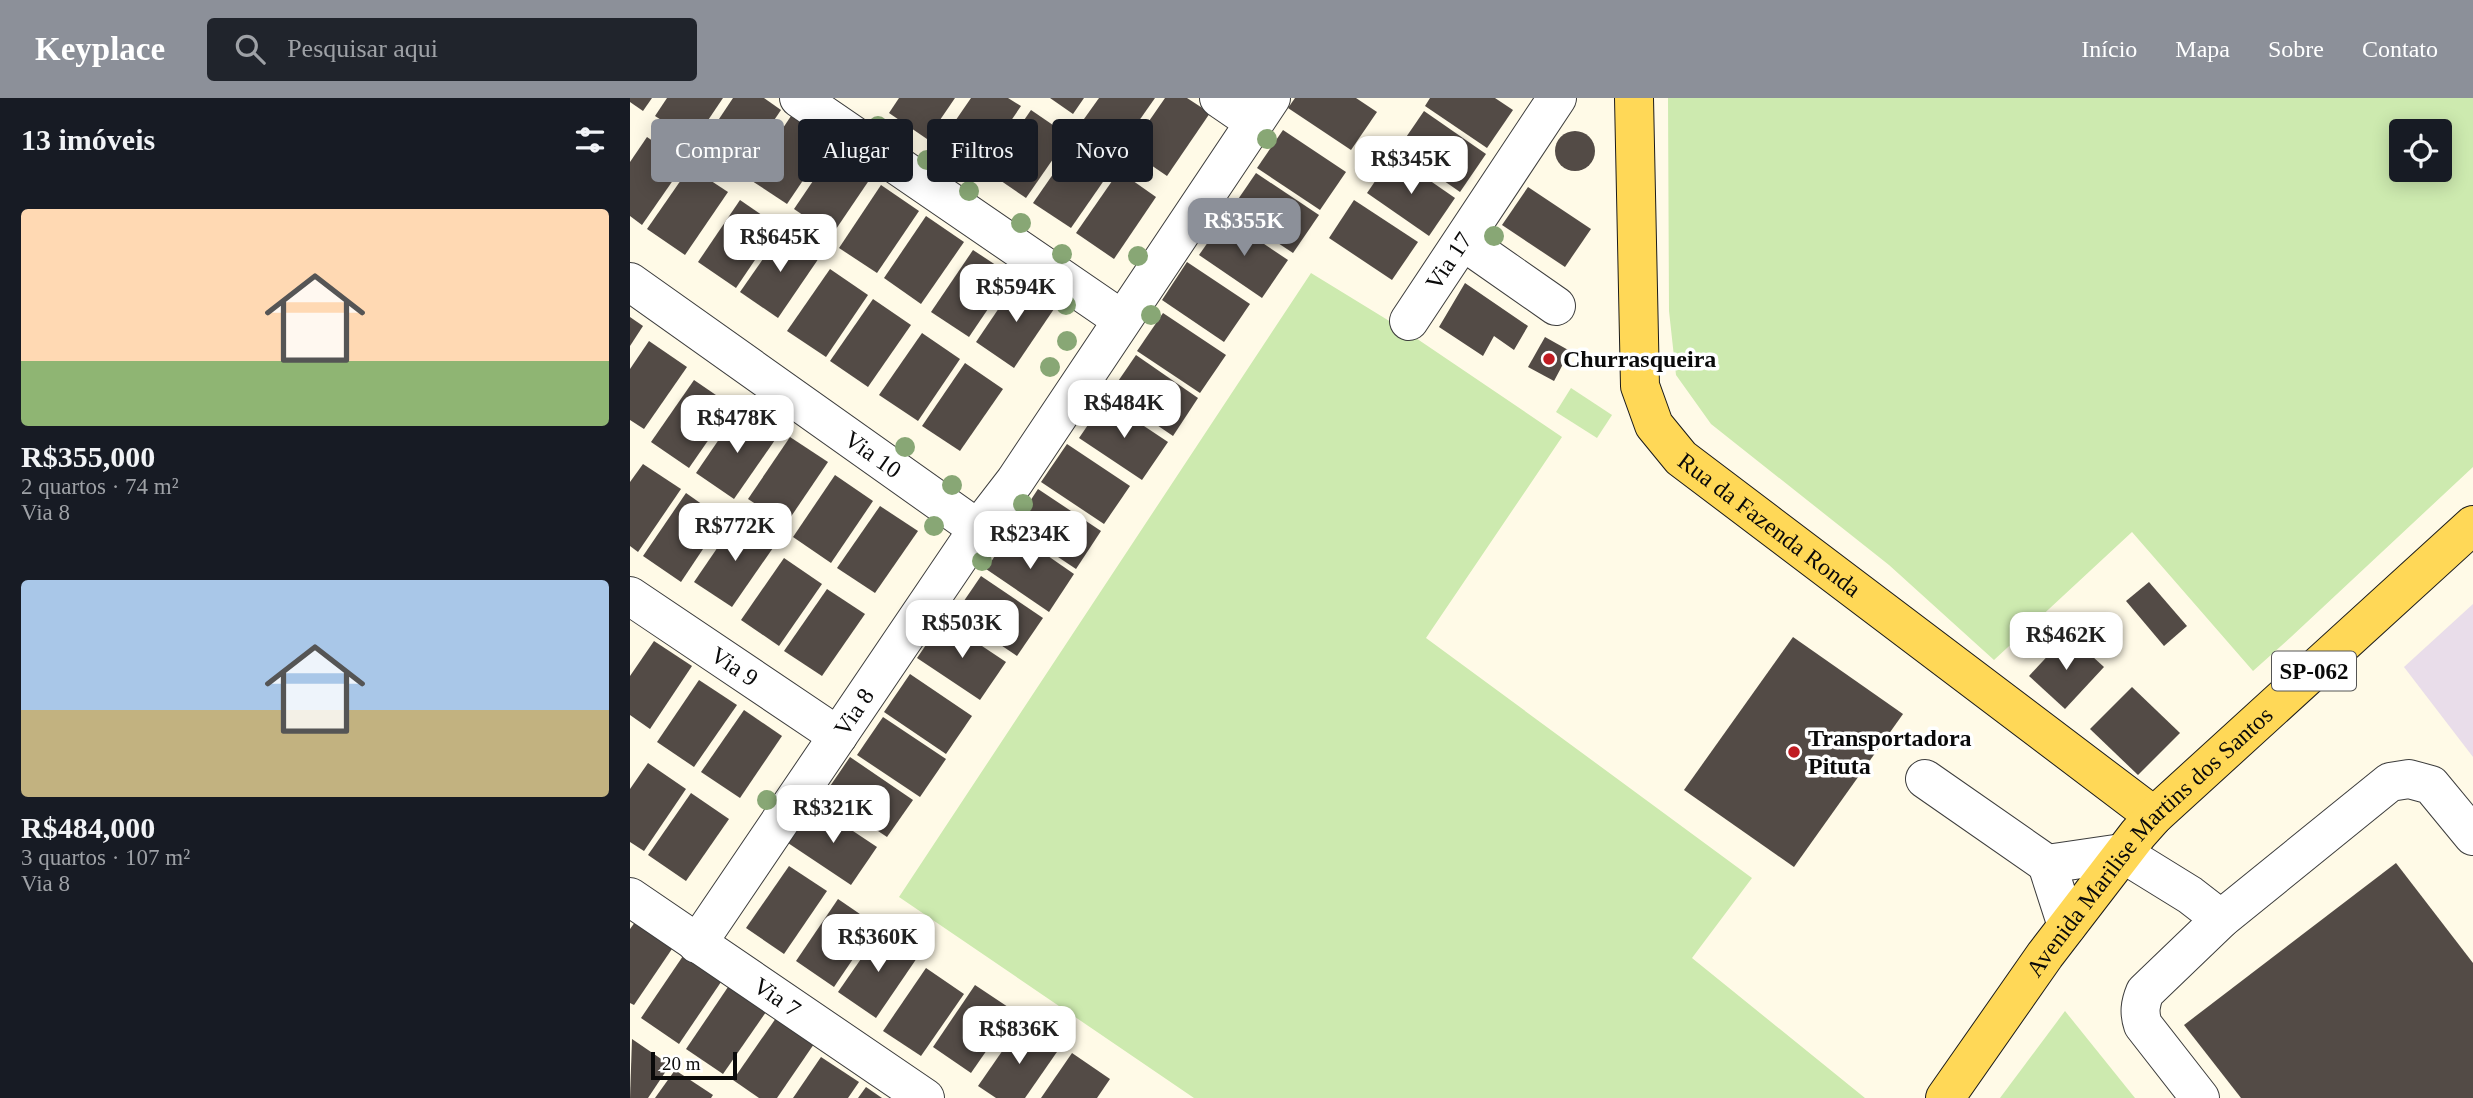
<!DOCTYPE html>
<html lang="pt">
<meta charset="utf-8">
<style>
:root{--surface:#171b24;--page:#20242c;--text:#f1f3f6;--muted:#9ea1a6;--accent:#8c9099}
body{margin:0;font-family:"Times New Roman",serif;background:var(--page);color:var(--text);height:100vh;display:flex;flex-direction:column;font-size:26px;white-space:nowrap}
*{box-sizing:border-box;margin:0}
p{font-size:23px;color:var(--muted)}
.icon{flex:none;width:38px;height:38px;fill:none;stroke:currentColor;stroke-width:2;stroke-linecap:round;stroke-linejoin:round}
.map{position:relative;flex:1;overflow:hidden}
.details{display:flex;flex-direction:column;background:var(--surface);width:630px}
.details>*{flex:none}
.hud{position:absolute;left:21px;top:21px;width:665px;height:63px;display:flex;gap:14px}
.fabs{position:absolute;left:1759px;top:21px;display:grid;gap:14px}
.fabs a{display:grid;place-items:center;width:63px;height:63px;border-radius:7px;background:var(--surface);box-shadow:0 4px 18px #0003;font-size:35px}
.scale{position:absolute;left:21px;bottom:18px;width:86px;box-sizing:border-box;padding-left:7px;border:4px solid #0a0a0a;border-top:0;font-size:19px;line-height:24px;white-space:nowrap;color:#0a0a0a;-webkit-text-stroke:5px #fff;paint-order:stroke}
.price{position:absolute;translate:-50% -60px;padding:0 16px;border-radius:14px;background:#fff;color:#222;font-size:23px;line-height:46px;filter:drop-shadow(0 2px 4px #0008)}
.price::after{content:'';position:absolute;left:50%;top:42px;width:21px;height:16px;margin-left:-10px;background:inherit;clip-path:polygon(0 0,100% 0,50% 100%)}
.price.current{background:var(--accent);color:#fff}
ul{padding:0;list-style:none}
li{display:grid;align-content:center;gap:14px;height:371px;padding:0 21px}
li span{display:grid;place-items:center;height:217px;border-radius:7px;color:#555}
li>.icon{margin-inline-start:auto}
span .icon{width:126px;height:126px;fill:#fffc;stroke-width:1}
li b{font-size:30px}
h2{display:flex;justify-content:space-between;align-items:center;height:84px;padding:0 21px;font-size:30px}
.chip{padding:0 24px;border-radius:7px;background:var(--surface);box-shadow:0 4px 18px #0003;font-size:24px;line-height:63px}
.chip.current{background:var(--accent);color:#fff}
header{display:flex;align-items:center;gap:42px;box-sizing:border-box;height:98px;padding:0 35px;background:var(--accent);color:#fff}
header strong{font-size:33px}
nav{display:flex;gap:38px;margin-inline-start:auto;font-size:24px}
.search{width:490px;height:63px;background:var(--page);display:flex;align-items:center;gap:18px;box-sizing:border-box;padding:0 24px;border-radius:7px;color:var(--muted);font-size:26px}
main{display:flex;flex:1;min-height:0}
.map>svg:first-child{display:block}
</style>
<header>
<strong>Keyplace</strong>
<div class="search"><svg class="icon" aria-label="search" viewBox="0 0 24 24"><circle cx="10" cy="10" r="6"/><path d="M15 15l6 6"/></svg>Pesquisar aqui</div>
<nav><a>Início</a><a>Mapa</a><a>Sobre</a><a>Contato</a></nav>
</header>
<main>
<section class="details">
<h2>13 imóveis<svg class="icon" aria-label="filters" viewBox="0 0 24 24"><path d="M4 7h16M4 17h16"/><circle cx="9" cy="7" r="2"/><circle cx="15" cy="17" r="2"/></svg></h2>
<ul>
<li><span style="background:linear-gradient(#ffd9b3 70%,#8fb573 0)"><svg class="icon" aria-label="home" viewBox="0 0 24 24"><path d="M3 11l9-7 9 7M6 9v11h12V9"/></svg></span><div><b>R$355,000</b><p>2 quartos · 74 m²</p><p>Via 8</p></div></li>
<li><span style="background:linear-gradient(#a9c7e8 60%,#c2b280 0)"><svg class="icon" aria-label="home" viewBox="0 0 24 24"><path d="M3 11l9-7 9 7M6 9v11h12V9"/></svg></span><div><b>R$484,000</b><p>3 quartos · 107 m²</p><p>Via 8</p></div></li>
</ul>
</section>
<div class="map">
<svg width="1843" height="1000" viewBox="0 0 1843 1000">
<rect width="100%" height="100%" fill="#fffae7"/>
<path fill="#e9ddea" d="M1843,506v153l-69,-90z"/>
<g fill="#cdeaaf" fill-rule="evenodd">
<path d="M1038,0h805v369l-182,170 -38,34 -121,-139 -138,128 -105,-95 -178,-141 -35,-49 -7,-64zM1771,33h39v39h-39z"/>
<path d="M681,175l93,57 158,107 -136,201 326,240 -60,80 173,140h-671l-295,-201z"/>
<path d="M941,290l41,27 -15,23 -41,-26z"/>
<path d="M1435,913l70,87h-135z"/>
</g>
<g fill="#534b46">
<path d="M0,0h22l-9,13 -13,-9z"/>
<path d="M37,0h56l-29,43 -39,-25z"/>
<path d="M103,0h31l17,12 -42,62 -38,-26z"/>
<path d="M269,0h56l-28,41 -38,-26z"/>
<path d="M341,0h37l13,8 -43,63 -38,-26z"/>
<path d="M420,0h34l-11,16z"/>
<path d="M469,0h56l-33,47 -38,-26z"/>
<path d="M535,0h22l23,15 -43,63 -38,-26z"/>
<path d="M665,0h61l21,14 -26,38 -63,-42z"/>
<path d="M800,0h65l18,12 -26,38 -62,-42z"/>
<path d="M401,12l38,26 -43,62 -38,-26z"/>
<path d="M794,13l62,43 -26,38 -62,-43z"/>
<path d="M161,18l38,26 -42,62 -38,-25z"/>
<path d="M653,32l63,42 -26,38 -63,-42z"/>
<circle cx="945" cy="53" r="20"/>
<path d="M17,39l38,26 -43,62 -12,-9v-54z"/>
<path d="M446,43l38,25 -43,62 -38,-25z"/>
<path d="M206,49l38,26 -42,62 -38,-26z"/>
<path d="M763,57l62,43 -26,38 -62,-43z"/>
<path d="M60,69l38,25 -43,63 -38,-26z"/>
<path d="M489,73l37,26 -42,62 -38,-26z"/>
<path d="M626,75l63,42 -26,38 -63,-42z"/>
<path d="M251,87l38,26 -42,62 -38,-25z"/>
<path d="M898,89l63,42 -26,38 -63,-42z"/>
<path d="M110,102l38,26 -42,62 -38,-26z"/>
<path d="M724,102l64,42 -26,38 -63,-42z"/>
<path d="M296,118l38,26 -43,62 -37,-26z"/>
<path d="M595,120l63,42 -26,38 -63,-43z"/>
<path d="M153,132l38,25 -43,63 -38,-26z"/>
<path d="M343,152l38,25 -42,62 -38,-25z"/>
<path d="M557,164l63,42 -26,38 -62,-42z"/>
<path d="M200,171l38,26 -42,62 -39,-26z"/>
<path d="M388,182l38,26 -42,62 -38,-26z"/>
<path d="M835,185l63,43 -14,24 -20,-14 -11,20 -44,-29z"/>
<path d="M243,201l38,26 -43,62 -38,-26z"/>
<path d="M533,215l63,42 -26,38 -63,-42z"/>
<path d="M0,219l13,9 -13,20z"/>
<path d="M292,235l38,26 -42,62 -39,-26z"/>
<path d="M915,239l25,14 -16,30 -26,-14z"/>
<path d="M19,243l38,26 -43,62 -14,-9v-51z"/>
<path d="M506,257l62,43 -25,38 -63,-43z"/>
<path d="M335,265l38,26 -43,62 -38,-25z"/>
<path d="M64,282l38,26 -43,62 -38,-26z"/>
<path d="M475,302l63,42 -26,38 -63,-42z"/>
<path d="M109,312l38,27 -43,62 -38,-26z"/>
<path d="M160,339l38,25 -42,62 -38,-25z"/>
<path d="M437,346l63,42 -26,38 -63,-42z"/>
<path d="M13,366l38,25 -43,63 -8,-6v-64z"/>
<path d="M205,377l38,26 -42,62 -38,-26z"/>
<path d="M408,391l63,42 -25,38 -63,-42z"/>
<path d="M56,395l37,26 -42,63 -38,-26z"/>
<path d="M250,408l38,25 -43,62 -38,-25z"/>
<path d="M107,421l38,26 -43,62 -38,-25z"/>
<path d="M382,433l62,43 -25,38 -63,-43z"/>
<path d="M154,460l38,26 -43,62 -38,-26z"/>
<path d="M351,478l62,42 -26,38 -62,-42z"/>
<path d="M1519,484l38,44 -23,20 -38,-45z"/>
<path d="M197,491l38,25 -43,62 -38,-25z"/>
<path d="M313,522l63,42 -26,38 -63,-42z"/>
<path d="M1438,536l36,33 -39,42 -36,-33z"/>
<path d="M1163,539l110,77 -109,153 -110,-77z"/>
<path d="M24,543l38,25 -42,63 -20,-14v-39z"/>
<path d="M280,576l62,42 -26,38 -62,-42z"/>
<path d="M69,582l38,25 -43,62 -37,-25z"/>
<path d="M1502,589l48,46 -42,42 -48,-46z"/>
<path d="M114,612l38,26 -42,62 -39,-26z"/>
<path d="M253,619l63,42 -26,38 -63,-42z"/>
<path d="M220,659l63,43 -26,37 -63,-42z"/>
<path d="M18,665l38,26 -42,62 -14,-9v-53z"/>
<path d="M61,695l38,26 -43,62 -38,-26z"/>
<path d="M184,707l63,42 -26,38 -63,-42z"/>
<path d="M1766,765l77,100v135h-232l-57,-73z"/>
<path d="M159,768l38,25 -43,63 -38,-26z"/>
<path d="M208,801l38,26 -42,62 -38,-26z"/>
<path d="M8,820l38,25 -42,62 -4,-2v-74z"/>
<path d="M251,832l38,25 -43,63 -38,-26z"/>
<path d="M53,858l38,26 -42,62 -38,-26z"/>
<path d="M296,870l38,26 -43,62 -38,-25z"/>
<path d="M345,887l39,26 -43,62 -38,-26z"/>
<path d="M98,889l38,25 -43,62 -37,-25z"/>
<path d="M146,920l38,26 -37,54h-18l-26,-18z"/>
<path d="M391,926l38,25 -34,49h-29l-18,-12z"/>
<path d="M2,941l38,26 -22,33h-18z"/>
<path d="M442,955l38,26 -13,19h-56z"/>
<path d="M191,959l38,25 -11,16h-55z"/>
<path d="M45,972l38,25 -2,3h-56z"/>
<path d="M236,989l16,11h-24z"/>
</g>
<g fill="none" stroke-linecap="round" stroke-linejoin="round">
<defs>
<g id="minor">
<path d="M169,0l322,221"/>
<path d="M589,0l35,24"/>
<path d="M833,143l93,65"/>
<path id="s1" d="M0,184l348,247"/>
<path id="s2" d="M779,223l148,-223"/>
<path id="s3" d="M0,498l208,140"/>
<path d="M1295,681l122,85 75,-11 68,42 31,24"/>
<path d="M1417,766l20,62"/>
<path id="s4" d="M0,799l295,201"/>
<path id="s5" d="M67,846l281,-415 37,-48 256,-383"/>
<path d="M1570,1000l-57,-73c-4,-12 -3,-21 2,-33l76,-73 169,-137 19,-3 22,6 42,51"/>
</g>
<g id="major">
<path id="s6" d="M1004,0l6,288 14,39 27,33 473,358"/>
<path id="s7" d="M1315,1000l100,-143 93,-121 16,-18 319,-291"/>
</g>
</defs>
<use href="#minor" stroke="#3d3d3d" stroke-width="40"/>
<use href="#major" stroke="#1b1b1b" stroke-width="40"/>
<use href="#minor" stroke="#fff" stroke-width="38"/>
<use href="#major" stroke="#ffd857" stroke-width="38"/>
</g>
<g fill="#88a775">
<circle cx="248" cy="28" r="10"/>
<circle cx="637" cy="41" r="10"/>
<circle cx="297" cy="62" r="10"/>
<circle cx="339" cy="93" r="10"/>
<circle cx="391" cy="125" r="10"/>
<circle cx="864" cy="138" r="10"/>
<circle cx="432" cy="156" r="10"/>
<circle cx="508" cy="158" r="10"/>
<circle cx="436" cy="207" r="10"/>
<circle cx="521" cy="217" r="10"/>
<circle cx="437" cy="243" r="10"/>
<circle cx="420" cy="269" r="10"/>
<circle cx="455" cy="316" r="10"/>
<circle cx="275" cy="349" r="10"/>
<circle cx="322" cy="387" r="10"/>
<circle cx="393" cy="406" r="10"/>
<circle cx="304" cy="428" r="10"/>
<circle cx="352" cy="463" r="10"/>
<circle cx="137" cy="702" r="10"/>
</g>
<g fill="#c01c22" stroke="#fff" stroke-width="2.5">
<circle cx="919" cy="261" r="7"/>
<circle cx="1164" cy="654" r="7"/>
</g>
<g text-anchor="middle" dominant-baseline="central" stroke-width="7" stroke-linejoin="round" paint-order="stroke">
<rect fill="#fff" stroke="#545454" stroke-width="2" x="1642" y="553.5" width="84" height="39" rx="5"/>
<g font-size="23" font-weight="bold" fill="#0a0a0a">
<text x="1684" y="573">SP-062</text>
</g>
<g font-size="24" fill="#0a0a0a" stroke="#fff">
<text stroke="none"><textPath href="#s2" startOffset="72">Via 17</textPath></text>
<text stroke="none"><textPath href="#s1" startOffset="298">Via 10</textPath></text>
<text stroke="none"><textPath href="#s6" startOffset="483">Rua da Fazenda Ronda</textPath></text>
<text stroke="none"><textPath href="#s3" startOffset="126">Via 9</textPath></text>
<text stroke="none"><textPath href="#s5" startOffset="280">Via 8</textPath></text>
<text stroke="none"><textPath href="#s7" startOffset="329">Avenida Marilise Martins dos Santos</textPath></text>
<text stroke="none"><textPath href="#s4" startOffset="178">Via 7</textPath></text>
</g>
<g font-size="24" font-weight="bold" fill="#0a0a0a" stroke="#fff" text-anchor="start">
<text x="933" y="261">Churrasqueira</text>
<text x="1178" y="640">Transportadora<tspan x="1178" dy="28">Pituta</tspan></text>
</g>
</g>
</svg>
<div class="fabs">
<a><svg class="icon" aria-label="locate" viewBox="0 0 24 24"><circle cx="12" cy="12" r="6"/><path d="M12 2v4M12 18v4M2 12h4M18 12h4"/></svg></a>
</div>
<div class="scale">20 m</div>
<b class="price" style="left:781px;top:98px">R$345K</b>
<b class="price current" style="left:614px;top:160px">R$355K</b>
<b class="price" style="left:150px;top:176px">R$645K</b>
<b class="price" style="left:386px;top:226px">R$594K</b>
<b class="price" style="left:494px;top:342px">R$484K</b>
<b class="price" style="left:107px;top:357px">R$478K</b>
<b class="price" style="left:105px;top:465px">R$772K</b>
<b class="price" style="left:400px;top:473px">R$234K</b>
<b class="price" style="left:332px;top:562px">R$503K</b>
<b class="price" style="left:1436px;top:574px">R$462K</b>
<b class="price" style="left:203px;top:747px">R$321K</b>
<b class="price" style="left:248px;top:876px">R$360K</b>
<b class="price" style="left:389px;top:968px">R$836K</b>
<div class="hud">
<a class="chip current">Comprar</a>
<a class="chip">Alugar</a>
<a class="chip">Filtros</a>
<a class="chip">Novo</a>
</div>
</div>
</main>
